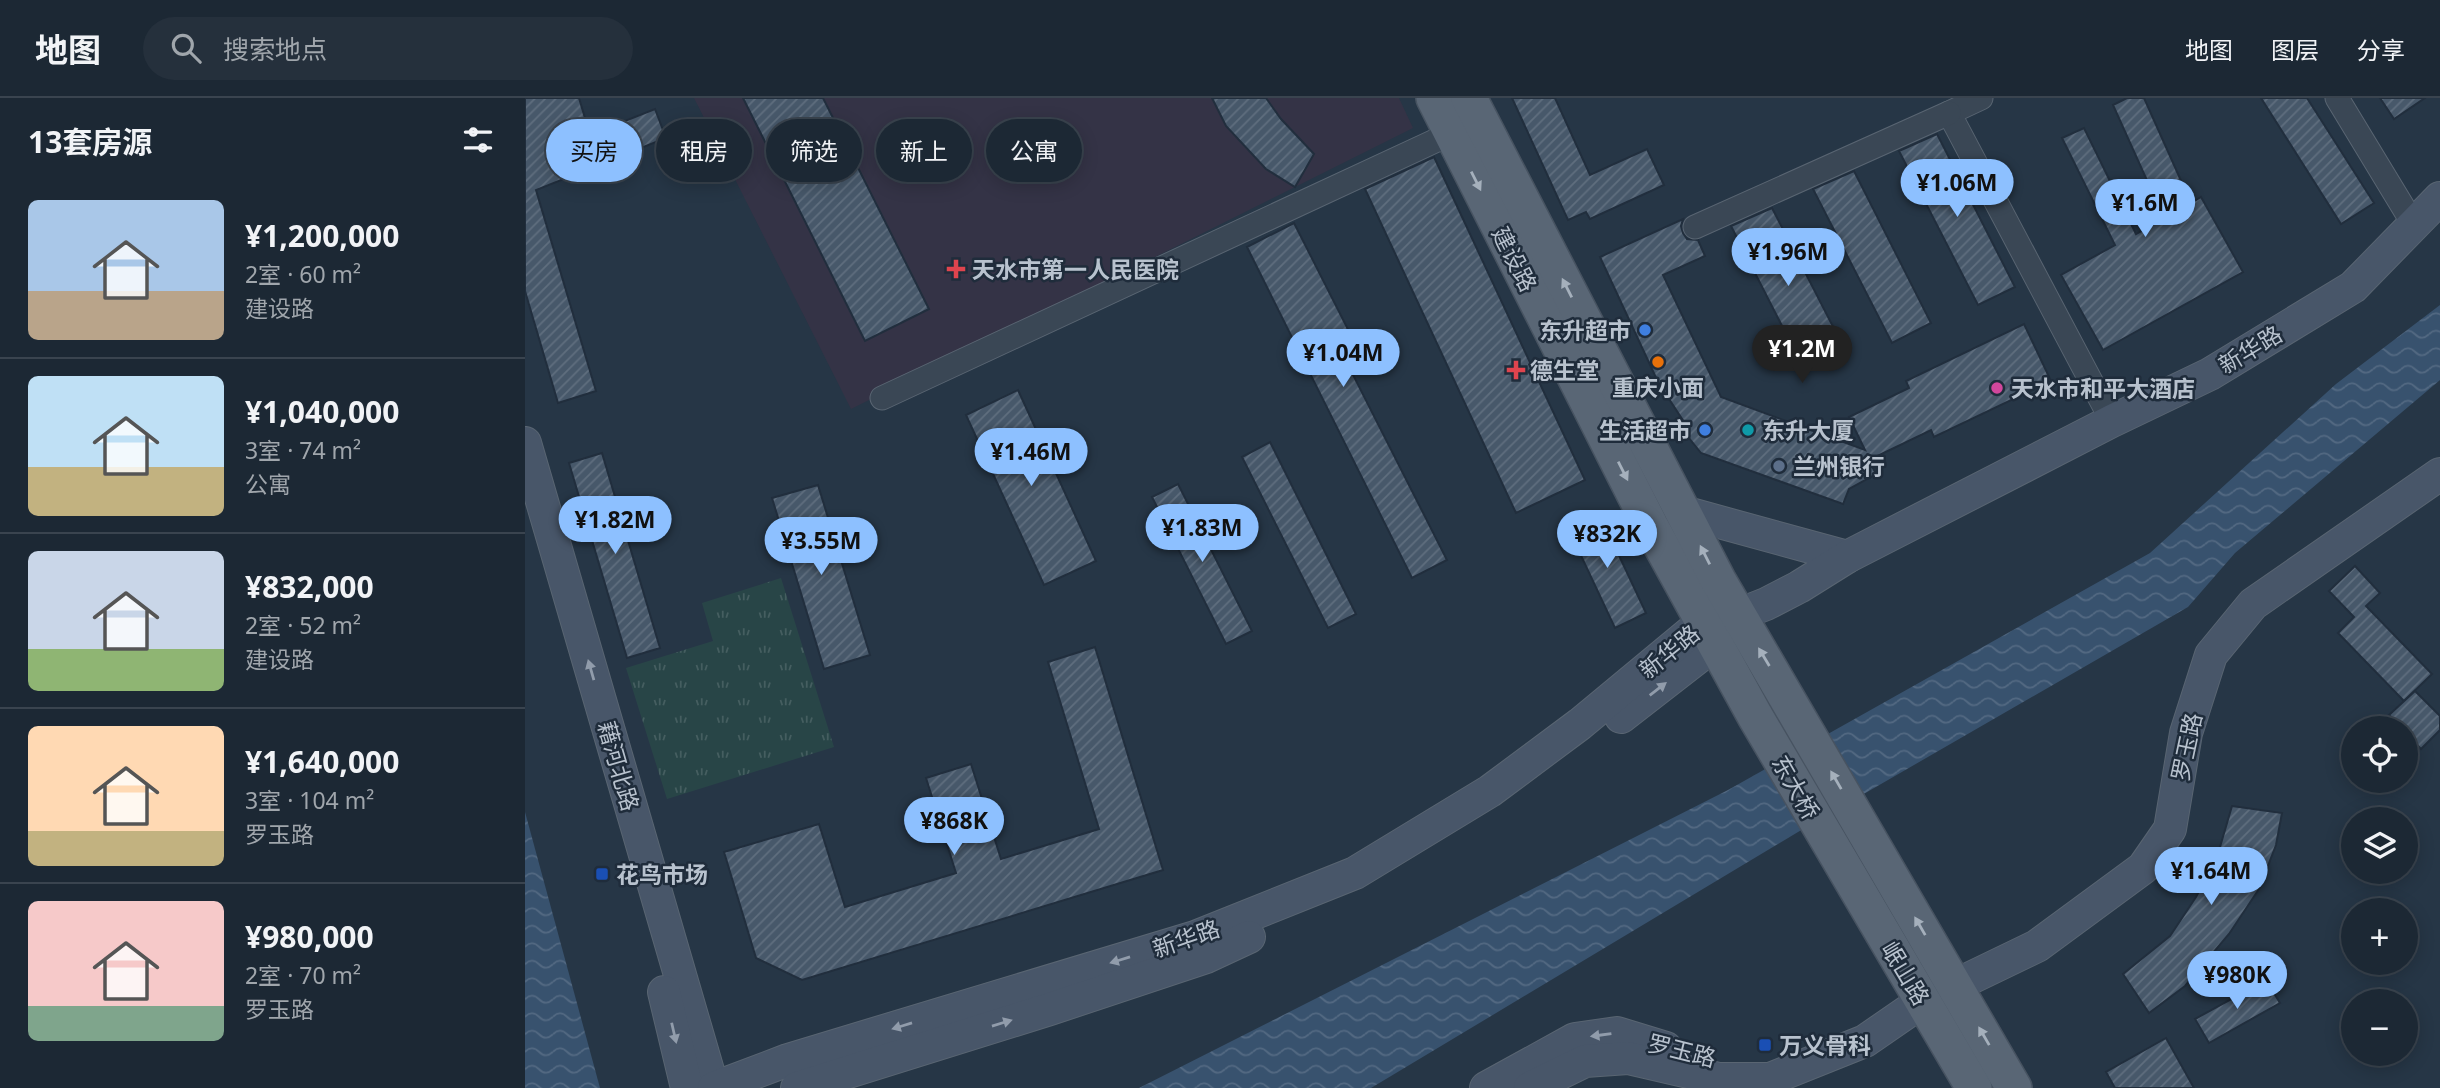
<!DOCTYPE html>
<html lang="zh">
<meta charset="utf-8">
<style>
:root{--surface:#1c2834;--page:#25303c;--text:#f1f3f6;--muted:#a0a6ac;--line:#3a444f;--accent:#8dc0ff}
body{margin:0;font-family:"Noto Sans","Noto Sans SC",sans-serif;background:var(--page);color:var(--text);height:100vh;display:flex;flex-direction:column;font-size:26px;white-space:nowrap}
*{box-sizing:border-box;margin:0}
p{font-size:23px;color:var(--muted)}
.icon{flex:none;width:38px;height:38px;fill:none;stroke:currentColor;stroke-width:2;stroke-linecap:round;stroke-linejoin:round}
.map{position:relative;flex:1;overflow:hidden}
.drawer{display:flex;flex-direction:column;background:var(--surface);width:525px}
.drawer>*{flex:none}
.banner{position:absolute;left:21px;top:21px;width:665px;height:63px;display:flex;gap:14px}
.controls{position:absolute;left:1816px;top:618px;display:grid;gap:14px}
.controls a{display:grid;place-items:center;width:77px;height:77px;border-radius:50%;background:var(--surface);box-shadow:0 4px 18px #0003,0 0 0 2px var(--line);font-size:35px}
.price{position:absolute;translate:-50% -60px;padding:0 16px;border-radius:24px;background:var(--accent);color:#111;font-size:23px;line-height:46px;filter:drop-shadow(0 2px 4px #0008)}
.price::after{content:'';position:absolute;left:50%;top:42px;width:21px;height:16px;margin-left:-10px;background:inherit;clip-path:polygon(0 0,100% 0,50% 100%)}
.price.on{background:#222;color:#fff}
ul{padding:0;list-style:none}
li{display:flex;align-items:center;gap:21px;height:175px;padding:0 28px}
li+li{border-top:2px solid var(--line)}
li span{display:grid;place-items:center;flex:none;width:196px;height:140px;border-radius:10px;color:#555}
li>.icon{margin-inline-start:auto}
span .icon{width:84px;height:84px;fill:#fffc;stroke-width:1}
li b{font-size:30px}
h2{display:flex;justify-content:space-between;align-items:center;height:84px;padding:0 28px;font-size:30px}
.pill{padding:0 24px;border-radius:32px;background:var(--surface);box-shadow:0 4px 18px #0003,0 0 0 2px var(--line);font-size:24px;line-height:63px}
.pill.on{background:var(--accent);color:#111}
header{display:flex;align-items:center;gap:42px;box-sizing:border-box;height:98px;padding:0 35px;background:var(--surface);border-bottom:2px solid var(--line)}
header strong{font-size:33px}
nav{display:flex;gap:38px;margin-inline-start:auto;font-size:24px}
.search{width:490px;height:63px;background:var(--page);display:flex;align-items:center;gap:18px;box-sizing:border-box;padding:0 24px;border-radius:38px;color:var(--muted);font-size:26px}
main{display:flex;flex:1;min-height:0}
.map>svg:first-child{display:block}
</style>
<header>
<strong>地图</strong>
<div class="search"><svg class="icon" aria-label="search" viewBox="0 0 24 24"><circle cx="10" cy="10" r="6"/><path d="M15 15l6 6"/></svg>搜索地点</div>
<nav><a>地图</a><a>图层</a><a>分享</a></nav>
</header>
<main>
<section class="drawer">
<h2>13套房源<svg class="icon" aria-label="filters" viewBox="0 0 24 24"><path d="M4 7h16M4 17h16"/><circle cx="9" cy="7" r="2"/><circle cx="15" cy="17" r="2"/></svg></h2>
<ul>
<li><span style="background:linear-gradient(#a9c7e8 65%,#b9a48a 0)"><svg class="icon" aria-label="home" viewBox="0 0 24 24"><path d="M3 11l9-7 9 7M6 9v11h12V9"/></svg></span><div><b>¥1,200,000</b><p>2室 · 60 m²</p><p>建设路</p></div></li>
<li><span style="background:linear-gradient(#bfe0f5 65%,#c2b280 0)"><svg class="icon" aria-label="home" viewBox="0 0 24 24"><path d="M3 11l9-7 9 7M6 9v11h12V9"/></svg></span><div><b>¥1,040,000</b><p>3室 · 74 m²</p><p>公寓</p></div></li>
<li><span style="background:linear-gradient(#c9d6e8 70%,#8fb573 0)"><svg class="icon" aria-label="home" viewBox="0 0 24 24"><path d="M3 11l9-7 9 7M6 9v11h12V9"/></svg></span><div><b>¥832,000</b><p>2室 · 52 m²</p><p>建设路</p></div></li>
<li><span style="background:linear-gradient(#ffd9b3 75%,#c2b280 0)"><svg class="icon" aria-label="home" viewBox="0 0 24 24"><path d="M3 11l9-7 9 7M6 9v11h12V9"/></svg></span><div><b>¥1,640,000</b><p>3室 · 104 m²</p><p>罗玉路</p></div></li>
<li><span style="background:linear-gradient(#f6c9c9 75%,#7fa58c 0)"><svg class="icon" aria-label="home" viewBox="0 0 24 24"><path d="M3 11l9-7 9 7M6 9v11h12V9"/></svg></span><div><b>¥980,000</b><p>2室 · 70 m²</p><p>罗玉路</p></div></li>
</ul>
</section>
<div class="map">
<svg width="1915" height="990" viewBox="0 0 1915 990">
<defs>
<pattern id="park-tufts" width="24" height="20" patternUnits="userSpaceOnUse" patternTransform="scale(1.75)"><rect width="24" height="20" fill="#284547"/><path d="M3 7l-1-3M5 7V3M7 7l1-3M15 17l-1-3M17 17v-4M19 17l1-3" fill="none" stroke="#455e60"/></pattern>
<pattern id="water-waves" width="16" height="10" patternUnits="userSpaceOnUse" patternTransform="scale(1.75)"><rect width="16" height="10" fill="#38526e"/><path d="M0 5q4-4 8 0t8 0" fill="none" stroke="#536982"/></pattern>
<pattern id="building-hatch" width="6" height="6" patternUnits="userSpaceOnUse" patternTransform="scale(1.75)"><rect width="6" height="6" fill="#47586a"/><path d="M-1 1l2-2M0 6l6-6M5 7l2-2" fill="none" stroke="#5f6e7e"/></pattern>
</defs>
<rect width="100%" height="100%" fill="#263646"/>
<path fill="#343346" d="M169,0h705l14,30 -562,281z"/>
<path fill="url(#park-tufts)" d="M256,480l53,169 -167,52 -41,-131 87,-27 -11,-38z"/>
<g fill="url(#water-waves)">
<path d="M1915,207v75l-205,173 -47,54 -385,222 -432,259h-232l589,-298 422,-237 186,-169z"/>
<path d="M0,714l75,276h-75z"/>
</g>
<g fill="url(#building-hatch)" stroke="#212e3d" stroke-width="2">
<path d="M0,0h54l11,37 65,-26 11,29 -130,52 60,201 -38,12 -33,-112z"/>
<path d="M218,0h80l106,211 -64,32z"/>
<path d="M687,0h54l15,21 33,35 -19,33 -29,-18 -40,-43z"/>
<path d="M987,0h43l35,77 57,-26 17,36 -74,34 -4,-7 -18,8z"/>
<path d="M1602,0h17l47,105 10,-6 42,75 -140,78 -42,-75 54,-30 -53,-107 22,-10 52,106 28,-16 -51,-113z"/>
<path d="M1736,0h46l67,105 -33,21z"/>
<path d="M1855,0h45l-31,21z"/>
<path d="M1412,36l78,153 -37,18 -79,-154z"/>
<path d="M909,59l151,323 -69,33 -151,-324z"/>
<path d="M1329,73l77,152 -39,20 -79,-154z"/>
<path d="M1247,110l72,140 -40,21 -73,-143z"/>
<path d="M1158,121l-2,7 2,7 4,6 11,1 7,16 -42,19 58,122 144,53 -16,-33 60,-29 -3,-7 118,-57 27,57 -117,56 -3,-7 -62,30 7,14 -27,15 -6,15 -142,-51 -12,-15 -5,-16 -26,-40 -58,-125z"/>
<path d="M769,125l68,134 -14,8 99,195 -35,18 -165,-331z"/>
<path d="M493,292l78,171 -52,24 -78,-170z"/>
<path d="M745,344l86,172 -28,14 -86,-171z"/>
<path d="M77,355l58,195 -33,10 -58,-195z"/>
<path d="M653,386l74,147 -26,13 -74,-147z"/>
<path d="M293,387l52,170 -46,14 -52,-171z"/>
<path d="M1074,415l47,100 -31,15 -47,-100z"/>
<path d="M1830,468l25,27 -14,13 66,68 -28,27 -66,-68 16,-16 -25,-26z"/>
<path d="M570,549l68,223 -361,110 -46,-22 -32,-106 95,-28 26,83 111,-34 -30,-95 45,-14 30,95 98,-30 -51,-167z"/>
<path d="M1890,593l25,25v14l-19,19 -15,-15v-6h-5l-12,-13z"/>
<path d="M1707,708l50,7 -6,32 -17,44 -30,45 -44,52 -36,27 -26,-39 47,-38 26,-39 21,-40z"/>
<path d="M1741,882l14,23 -71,40 -14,-24z"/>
<path d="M1641,940l28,50h-79l-9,-16z"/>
</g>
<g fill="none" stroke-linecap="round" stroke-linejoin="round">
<defs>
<g id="minor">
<path d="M1456,0l-32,15 163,308"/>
<path d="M1812,0l77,127"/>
<path d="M1170,129l254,-114"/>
<path d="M357,300l570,-265"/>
</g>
<g id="secondary">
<path d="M0,345l188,645"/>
<path d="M1158,414l164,45"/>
<path d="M1096,619l94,-73 16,-20"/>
<path d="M139,894l23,96"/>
<path d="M189,990l74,-28 407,-123 160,-64 135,-82 90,-67 123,-102 35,-7 28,-11 33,-17 48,-30 265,-136 98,-47 143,-87 87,-89"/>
<path d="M272,990l253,-79 156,-52 43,-20"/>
<path d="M961,990l89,-49 42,-6 49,15"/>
<path d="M1005,990l55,-27 43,-3 91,21h51l95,-38 58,-40 114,-55 106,-78 27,-39 16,-96 25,-78 42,-51 187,-130"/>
</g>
<g id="primary">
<path d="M909,0l216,427 105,191 219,372"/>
<path d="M944,0l249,482 296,508"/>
</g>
</defs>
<use href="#minor" stroke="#596572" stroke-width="25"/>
<use href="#secondary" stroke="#596572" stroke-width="34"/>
<use href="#primary" stroke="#475361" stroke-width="38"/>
<use href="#minor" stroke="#3a4755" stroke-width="23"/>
<use href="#secondary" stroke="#485669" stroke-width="32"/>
<use href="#primary" stroke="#596675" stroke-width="35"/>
</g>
<defs><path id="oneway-solid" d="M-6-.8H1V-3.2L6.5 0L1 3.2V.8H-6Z" transform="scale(1.75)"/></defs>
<g fill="#a5b0bc">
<use href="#oneway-solid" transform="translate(951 83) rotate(63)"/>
<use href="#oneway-solid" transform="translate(1042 190) rotate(-117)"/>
<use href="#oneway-solid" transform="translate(1098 373) rotate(63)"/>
<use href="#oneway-solid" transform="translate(1180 457) rotate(-117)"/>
<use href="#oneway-solid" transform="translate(1239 559) rotate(-121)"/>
<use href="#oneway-solid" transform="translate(1311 682) rotate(-120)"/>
<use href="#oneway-solid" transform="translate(1395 828) rotate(-120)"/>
<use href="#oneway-solid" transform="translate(1459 938) rotate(-120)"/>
</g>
<g fill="#919cab">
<use href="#oneway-solid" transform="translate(66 572) rotate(-106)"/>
<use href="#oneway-solid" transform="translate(1133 591) rotate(-38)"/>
<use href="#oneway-solid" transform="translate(595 862) rotate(163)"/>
<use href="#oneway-solid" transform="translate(477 925) rotate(-17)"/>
<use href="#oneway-solid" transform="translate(377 928) rotate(163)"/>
<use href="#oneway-solid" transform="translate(149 935) rotate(77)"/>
<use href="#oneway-solid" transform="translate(1076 937) rotate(172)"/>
</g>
<g fill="#e0444e" stroke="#1f2c3b" stroke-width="2.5">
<path d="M427.5 160.5h7v7h7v7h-7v7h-7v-7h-7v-7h7z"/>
<path d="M987.5 261.5h7v7h7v7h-7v7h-7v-7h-7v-7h7z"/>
</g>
<g fill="#3f7fe0" stroke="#1f2c3b" stroke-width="2.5">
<circle cx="1120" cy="232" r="7"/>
<circle cx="1180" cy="332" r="7"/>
</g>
<circle fill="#e8710a" stroke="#1f2c3b" stroke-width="2.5" cx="1133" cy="264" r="7"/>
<circle fill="#d1479c" stroke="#1f2c3b" stroke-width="2.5" cx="1472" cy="290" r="7"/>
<circle fill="#0f9aa8" stroke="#1f2c3b" stroke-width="2.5" cx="1223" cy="332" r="7"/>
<circle fill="#5c6f8a" stroke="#1f2c3b" stroke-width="2.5" cx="1254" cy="368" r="7"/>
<g fill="#1a4fb4" stroke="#1f2c3b" stroke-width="2.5">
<rect x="70" y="769" width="14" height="14" rx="3.5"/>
<rect x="1233" y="940" width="14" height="14" rx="3.5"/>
</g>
<g text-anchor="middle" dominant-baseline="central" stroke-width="5" stroke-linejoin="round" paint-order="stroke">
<g font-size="23" fill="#b8c2ce" stroke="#1f2c3b">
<text transform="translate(990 161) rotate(63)">建设路</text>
<text transform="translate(1725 251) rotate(-31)">新华路</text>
<text transform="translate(1144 553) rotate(-39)">新华路</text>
<text transform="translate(1661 649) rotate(-78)">罗玉路</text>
<text transform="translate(94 668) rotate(74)">藉河北路</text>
<text transform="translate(1271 689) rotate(60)">东大桥</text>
<text transform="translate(661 840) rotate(-19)">新华路</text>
<text transform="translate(1381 875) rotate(59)">岷山路</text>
<text transform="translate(1157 952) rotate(14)">罗玉路</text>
</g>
<g font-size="23" font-weight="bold" fill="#b8c2ce" stroke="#1f2c3b" text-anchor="start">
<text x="447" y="171">天水市第一人民医院</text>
<text x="1106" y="232" text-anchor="end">东升超市</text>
<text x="1005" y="272">德生堂</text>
<text x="1133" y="289" text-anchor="middle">重庆小面</text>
<text x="1486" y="290">天水市和平大酒店</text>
<text x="1166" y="332" text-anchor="end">生活超市</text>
<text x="1237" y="332">东升大厦</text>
<text x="1268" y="368">兰州银行</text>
<text x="91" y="776">花鸟市场</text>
<text x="1254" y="947">万义骨科</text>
</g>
</g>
</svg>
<div class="controls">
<a><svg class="icon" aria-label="locate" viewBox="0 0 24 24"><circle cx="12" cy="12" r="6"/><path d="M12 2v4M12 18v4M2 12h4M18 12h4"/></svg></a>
<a><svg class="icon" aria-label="layers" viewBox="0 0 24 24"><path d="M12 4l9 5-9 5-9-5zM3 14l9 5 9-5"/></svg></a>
<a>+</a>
<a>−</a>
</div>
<b class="price" style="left:1432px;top:121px">¥1.06M</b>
<b class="price" style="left:1620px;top:141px">¥1.6M</b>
<b class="price" style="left:1263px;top:190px">¥1.96M</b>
<b class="price on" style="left:1277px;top:287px">¥1.2M</b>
<b class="price" style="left:818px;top:291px">¥1.04M</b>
<b class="price" style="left:506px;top:390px">¥1.46M</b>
<b class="price" style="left:90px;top:458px">¥1.82M</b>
<b class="price" style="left:677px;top:466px">¥1.83M</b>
<b class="price" style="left:1082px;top:472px">¥832K</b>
<b class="price" style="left:296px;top:479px">¥3.55M</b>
<b class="price" style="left:429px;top:759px">¥868K</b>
<b class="price" style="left:1686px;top:809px">¥1.64M</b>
<b class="price" style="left:1712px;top:913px">¥980K</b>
<div class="banner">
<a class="pill on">买房</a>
<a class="pill">租房</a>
<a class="pill">筛选</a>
<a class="pill">新上</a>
<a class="pill">公寓</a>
</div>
</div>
</main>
